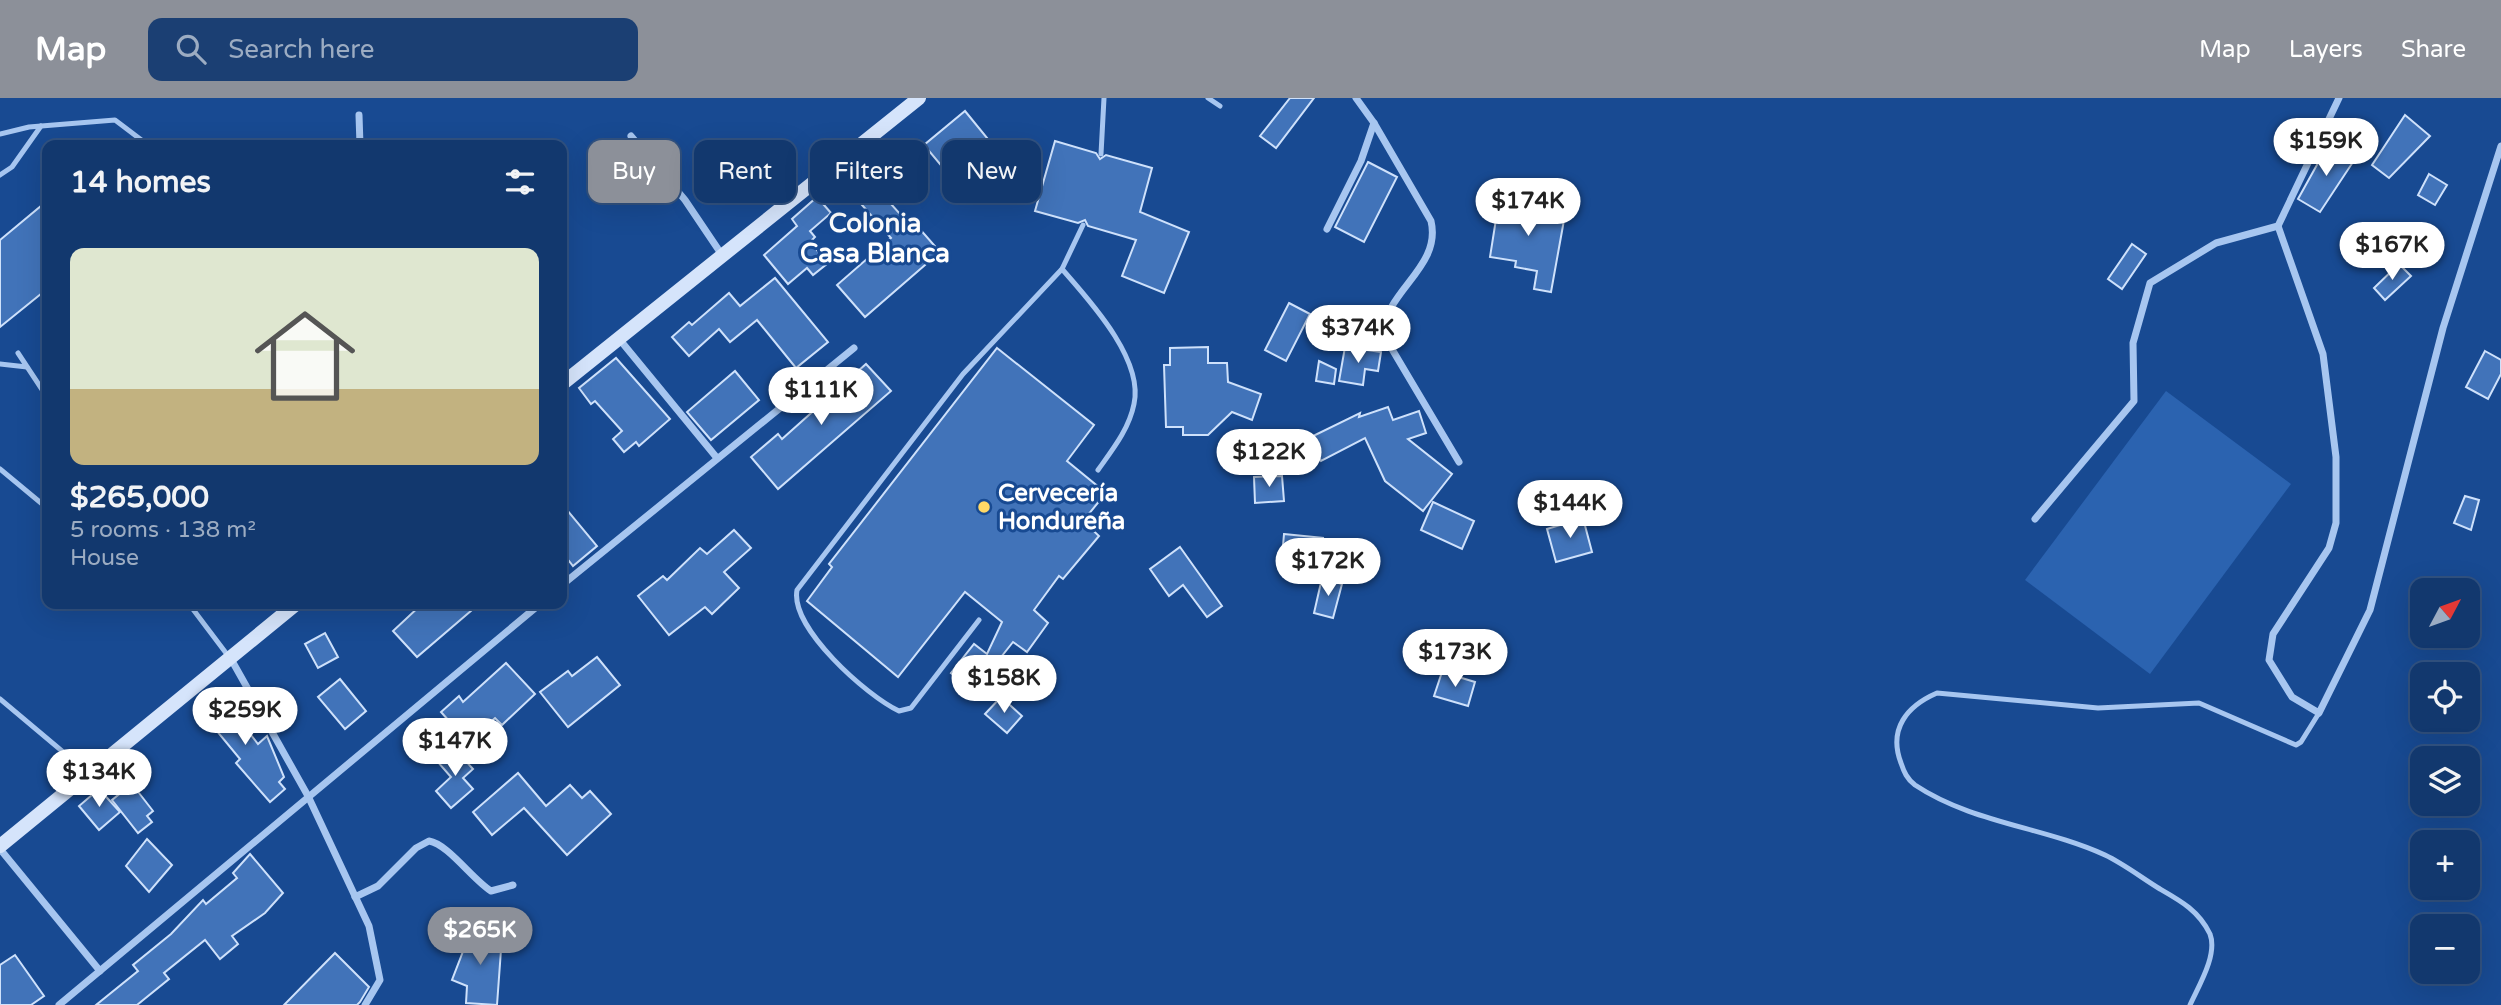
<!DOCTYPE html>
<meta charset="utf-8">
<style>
:root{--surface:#12386e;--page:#1b3f73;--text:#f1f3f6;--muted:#9cacc2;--line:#315281;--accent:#8c9099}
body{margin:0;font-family:"Varela Round",sans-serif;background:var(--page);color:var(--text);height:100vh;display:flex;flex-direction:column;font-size:26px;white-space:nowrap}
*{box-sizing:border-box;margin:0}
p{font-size:23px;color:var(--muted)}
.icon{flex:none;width:38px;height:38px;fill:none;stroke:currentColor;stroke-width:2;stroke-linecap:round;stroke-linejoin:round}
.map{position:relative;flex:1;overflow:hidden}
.side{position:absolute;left:42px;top:42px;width:525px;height:469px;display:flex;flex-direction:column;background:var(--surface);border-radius:14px;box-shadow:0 7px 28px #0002,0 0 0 2px var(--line)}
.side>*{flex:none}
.top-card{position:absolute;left:588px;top:42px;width:665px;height:63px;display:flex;gap:14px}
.needle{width:46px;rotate:49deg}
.tools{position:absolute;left:2410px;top:480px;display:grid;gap:14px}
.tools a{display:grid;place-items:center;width:70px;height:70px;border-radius:14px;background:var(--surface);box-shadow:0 7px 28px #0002,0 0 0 2px var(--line);font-size:35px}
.price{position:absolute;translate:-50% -60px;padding:0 16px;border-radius:24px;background:#fff;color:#222;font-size:23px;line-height:46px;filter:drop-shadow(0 2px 4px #0008)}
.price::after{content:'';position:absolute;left:50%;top:42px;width:21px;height:16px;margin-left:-10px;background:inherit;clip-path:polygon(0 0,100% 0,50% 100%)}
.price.active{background:var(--accent);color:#fff}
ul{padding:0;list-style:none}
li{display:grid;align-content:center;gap:14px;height:371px;padding:0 28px}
li span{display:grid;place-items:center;height:217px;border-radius:14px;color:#555}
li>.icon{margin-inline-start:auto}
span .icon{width:126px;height:126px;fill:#fffc;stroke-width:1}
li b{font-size:30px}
h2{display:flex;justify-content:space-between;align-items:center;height:84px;padding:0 28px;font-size:30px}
.tag{padding:0 24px;border-radius:14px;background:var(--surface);box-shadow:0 7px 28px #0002,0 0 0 2px var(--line);font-size:24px;line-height:63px}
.tag.active{background:var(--accent);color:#fff}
header{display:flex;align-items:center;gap:42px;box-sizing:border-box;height:98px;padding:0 35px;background:var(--accent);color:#fff}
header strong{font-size:33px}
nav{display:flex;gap:38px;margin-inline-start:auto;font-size:24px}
.search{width:490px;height:63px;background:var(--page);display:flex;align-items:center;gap:18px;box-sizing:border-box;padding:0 24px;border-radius:14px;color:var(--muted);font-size:26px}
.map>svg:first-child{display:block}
</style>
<header>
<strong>Map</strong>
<div class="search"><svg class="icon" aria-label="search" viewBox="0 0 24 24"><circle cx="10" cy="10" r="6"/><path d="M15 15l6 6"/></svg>Search here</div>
<nav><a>Map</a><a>Layers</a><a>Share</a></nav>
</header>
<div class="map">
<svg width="2501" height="907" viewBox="0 0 2501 907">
<rect width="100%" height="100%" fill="#184a92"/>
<path fill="#2b63b0" d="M2166,293l125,93 -141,190 -125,-94z"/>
<g fill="#4173b9" stroke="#cee1fb" stroke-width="2">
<path d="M1290,0h24l-38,50 -16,-12z"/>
<path d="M965,13l36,44 -41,33 -36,-43z"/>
<path d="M2405,17l25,21 -41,42 -17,-13z"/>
<path d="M1055,43l41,12 4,6 6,-4 46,13 -12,44 49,20 -25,61 -42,-17 14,-36 -48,-14 -3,-6 -7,3 -43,-12z"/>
<path d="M2328,47l27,14 -35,53 -22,-13z"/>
<path d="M1368,64l29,15 -33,65 -29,-15z"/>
<path d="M864,76l44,49 4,-3 28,32 -75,65 -28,-32 54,-47 -43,-49z"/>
<path d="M2429,76l18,11 -12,20 -17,-10z"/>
<path d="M1500,96l37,6 2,6 11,1 -2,11 16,2 -13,72 -17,-3 3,-18 -22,-4 1,-6 -26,-4z"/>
<path d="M817,99l14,16 -21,18 5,6 -5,5 18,21 -15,12 -6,-7 -19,16 -24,-29 33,-29 -5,-7z"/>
<path d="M47,103v88l-47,38v-87z"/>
<path d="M2132,146l14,10 -24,35 -14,-10z"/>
<path d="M2399,166l12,12 -26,24 -11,-12z"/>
<path d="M775,180l53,64 -32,26 -39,-48 -27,22 -11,-13 -30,27 -17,-19 17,-15 3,3 37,-32 11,13z"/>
<path d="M1289,205l21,11 -24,47 -21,-11z"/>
<path d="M1208,249v16h19l1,19 33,12 -9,26 -20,-8 -24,23h-25v-8h-17l-2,-62h6v-17z"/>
<path d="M1345,249l36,5 -3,19 -13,-2 -2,16 -24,-4z"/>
<path d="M997,250l97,77 -27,36 39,32 -23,28 16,15 -36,43 -4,-3 -25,34 14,13 -21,29 -14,-10 -39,49 -23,-18 23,-29 13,10 15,-32 -37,-30 -67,85 -91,-76 25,-34 -3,-3z"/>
<path d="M2485,253l16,9v14l-13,25 -22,-12z"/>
<path d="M616,260l54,61 -31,27 -3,-4 -12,10 -11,-13 9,-8 -27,-30 -4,3 -12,-16z"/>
<path d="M1319,263l17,8 -2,15 -18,-3z"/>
<path d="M866,266l25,27 -113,98 -27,-32 27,-23 4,5z"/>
<path d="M735,273l24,29 -48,40 -24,-28z"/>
<path d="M1388,309l5,13 26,-9 7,22 -18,6 44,35 -29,37 -38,-30 -20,-43 -44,23 -12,-23 51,-25 -1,4z"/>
<path d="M1282,378l2,25 -29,2 -1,-26z"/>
<path d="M2465,398l14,4 -8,30 -17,-7z"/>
<path d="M1433,404l41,19 -12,28 -41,-19z"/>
<path d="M562,406l35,42 -24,20 -11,-14z"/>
<path d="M1583,420l9,34 -36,10 -9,-33z"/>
<path d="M734,432l17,18 -27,24 15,16 -27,26 -7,-7 -36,28 -31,-39 25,-20 4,4 33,-32 7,6z"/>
<path d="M1284,436l39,4 -3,30 -33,-3v-7h-5z"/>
<path d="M1180,449l42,59 -15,11 -24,-32 -14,11 -19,-27z"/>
<path d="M1322,480l20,6 -9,34 -19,-5z"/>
<path d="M422,506h57l-62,53 -24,-26z"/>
<path d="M325,535l13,24 -20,11 -13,-24z"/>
<path d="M597,559l23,28 -52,42 -28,-35 28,-21 4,5z"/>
<path d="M506,565l29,31 -33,31 -7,-7 -27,24 -27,-30 18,-16 4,6z"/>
<path d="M1442,574l33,10 -7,24 -34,-10z"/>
<path d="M340,581l26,32 -21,18 -27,-32z"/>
<path d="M216,593l42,53 9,-8 17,41 -5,5 6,7 -15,13 -34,-39 4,-4 -43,-52z"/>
<path d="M1001,599l21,19 -15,17 -22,-19z"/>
<path d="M453,649l20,22 -10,9 10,11 -22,19 -15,-17 15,-14 -14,-16z"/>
<path d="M518,675l28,33 24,-21 12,13 8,-7 21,23 -44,41 -43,-47 -32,27 -19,-23z"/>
<path d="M132,686l21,27 -6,5 5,6 -14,11 -26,-33z"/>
<path d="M99,691l21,23 -21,18 -20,-24z"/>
<path d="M147,741l25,26 -23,27 -23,-26z"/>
<path d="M250,756l33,39 -18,20 -33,23 6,8 -18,15 -15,-19 -41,33 5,6 -32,26h-41l42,-34 -5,-6 38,-31 32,-34 3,4 31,-26 -4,-5z"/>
<path d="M474,825l14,5v7l14,1 -5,69 -31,-2 1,-17 -15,-6z"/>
<path d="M335,855l34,34 -9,15 -3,3h-73z"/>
<path d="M15,857l29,41 -13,9h-31v-40z"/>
</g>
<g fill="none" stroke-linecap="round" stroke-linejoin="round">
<g stroke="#a7c6f0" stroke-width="5">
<path d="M1208,0l12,8"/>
<path d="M0,36l29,-7 86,-7 33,25"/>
<path d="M1101,56l3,-56"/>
<path d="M0,77l12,-8 29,-41"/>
<path d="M1062,171c27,31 82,90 72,135 -5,25 -21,45 -36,66"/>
<path d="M18,255l29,44"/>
<path d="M0,266l27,3"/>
<path d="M0,371l47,39"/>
<path d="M189,506l40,53"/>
<path d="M979,522l-68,88 -12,3c-32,-15 -109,-83 -102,-121l166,-216 99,-105 21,-44"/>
<path d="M0,601l87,73"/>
<path d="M2190,907c8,-18 28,-50 20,-71 -11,-23 -29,-33 -50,-45 -18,-11 -36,-25 -55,-34 -61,-28 -133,-32 -190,-70 -8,-6 -11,-13 -14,-22 -13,-34 6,-57 36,-70l161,15 101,-5 97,42 5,-3 18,-29"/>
</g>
<g stroke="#a7c6f0" stroke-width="7">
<path d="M1356,0l18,25 57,98c11,46 -46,70 -48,113l76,128"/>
<path d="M359,17l1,30"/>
<path d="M631,38l54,64 37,55"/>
<path d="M2278,128l45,128 13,103v66l-7,25 -56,86 -4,26 23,37 27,16 51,-103 73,-282 58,-182"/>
<path d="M1327,131l34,-68 13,-38"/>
<path d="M620,242l97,118"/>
<path d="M2035,421l99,-118 -1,-58 17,-60 66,-40 62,-17 61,-128"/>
<path d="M562,487l292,-237"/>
<path d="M231,561l77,137 61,130 11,54 -15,25"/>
<path d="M0,751l100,122"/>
<path d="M355,799l23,-11 38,-38 13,-7c19,3 43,38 62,50l22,-6"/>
<path d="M59,907l481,-401"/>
</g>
<g stroke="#d5e4fb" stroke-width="14">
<path d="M562,286l357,-286"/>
<path d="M0,748l296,-242"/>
</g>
</g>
<circle fill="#ffd866" stroke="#184a92" stroke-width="2.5" cx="984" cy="409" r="7"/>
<g text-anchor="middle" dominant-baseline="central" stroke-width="6" stroke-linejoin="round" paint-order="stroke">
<g font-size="24" font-weight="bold" fill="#fff" stroke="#184a92" text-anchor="start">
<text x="998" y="395">Cervecería<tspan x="998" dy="28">Hondureña</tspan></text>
</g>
<g font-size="26" font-weight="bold" fill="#fff" stroke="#184a92">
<text x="875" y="125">Colonia<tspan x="875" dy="30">Casa Blanca</tspan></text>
</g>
</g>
</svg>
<div class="tools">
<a><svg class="needle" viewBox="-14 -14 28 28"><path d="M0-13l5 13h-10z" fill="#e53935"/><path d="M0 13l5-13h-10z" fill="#9cacc2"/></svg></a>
<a><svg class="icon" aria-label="locate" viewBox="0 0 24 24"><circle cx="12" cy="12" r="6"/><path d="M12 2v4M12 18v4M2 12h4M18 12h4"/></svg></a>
<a><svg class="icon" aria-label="layers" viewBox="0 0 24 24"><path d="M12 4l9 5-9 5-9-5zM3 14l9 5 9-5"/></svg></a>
<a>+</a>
<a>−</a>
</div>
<b class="price" style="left:2326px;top:80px">$159K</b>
<b class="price" style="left:1528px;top:140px">$174K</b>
<b class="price" style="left:2392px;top:184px">$167K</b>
<b class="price" style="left:1358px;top:267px">$374K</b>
<b class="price" style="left:821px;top:329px">$111K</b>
<b class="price" style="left:1269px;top:391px">$122K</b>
<b class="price" style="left:1570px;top:442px">$144K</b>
<b class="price" style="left:1328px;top:500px">$172K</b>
<b class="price" style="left:1455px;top:591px">$173K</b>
<b class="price" style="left:1004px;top:617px">$158K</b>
<b class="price" style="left:245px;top:649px">$259K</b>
<b class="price" style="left:455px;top:680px">$147K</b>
<b class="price" style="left:99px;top:711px">$134K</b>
<b class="price active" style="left:480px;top:869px">$265K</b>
<div class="top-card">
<a class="tag active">Buy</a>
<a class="tag">Rent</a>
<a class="tag">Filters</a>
<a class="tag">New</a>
</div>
<section class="side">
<h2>14 homes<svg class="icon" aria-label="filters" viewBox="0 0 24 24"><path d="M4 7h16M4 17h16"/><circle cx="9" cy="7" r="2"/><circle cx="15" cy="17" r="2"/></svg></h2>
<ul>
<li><span style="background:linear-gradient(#dfe7d0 65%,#c2b280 0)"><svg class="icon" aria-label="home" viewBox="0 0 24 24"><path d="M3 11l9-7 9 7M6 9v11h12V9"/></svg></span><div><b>$265,000</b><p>5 rooms · 138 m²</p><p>House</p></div></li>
</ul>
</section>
</div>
